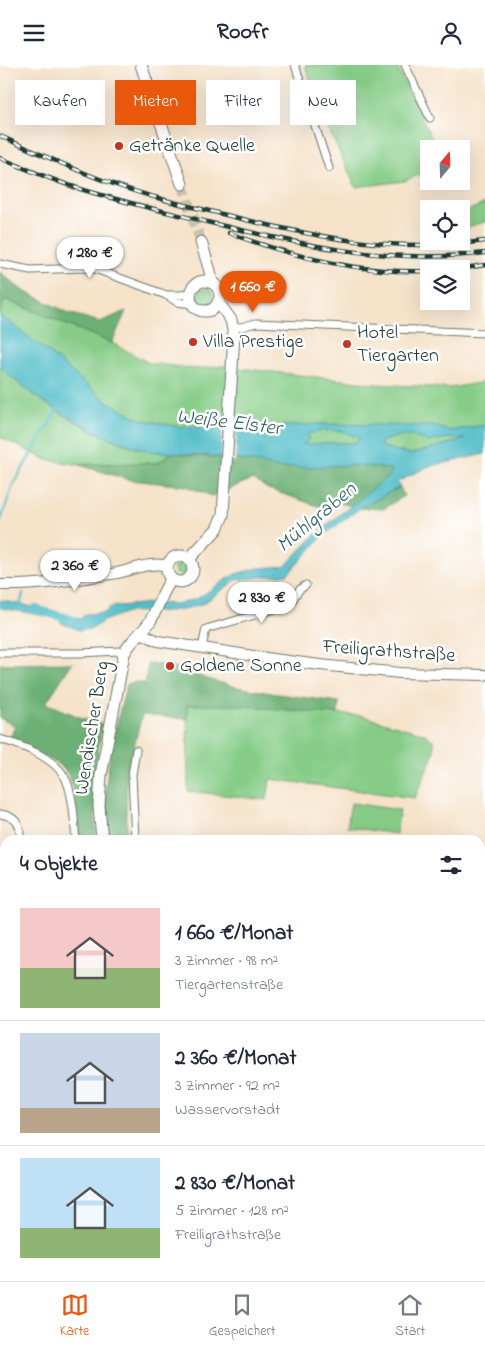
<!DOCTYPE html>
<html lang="de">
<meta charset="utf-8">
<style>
:root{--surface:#fff;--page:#f2f2f3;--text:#1f2937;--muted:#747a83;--line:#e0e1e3;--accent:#ea580c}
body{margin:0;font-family:"Indie Flower",sans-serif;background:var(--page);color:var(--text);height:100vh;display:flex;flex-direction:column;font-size:19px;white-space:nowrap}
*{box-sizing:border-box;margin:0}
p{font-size:16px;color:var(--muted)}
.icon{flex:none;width:28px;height:28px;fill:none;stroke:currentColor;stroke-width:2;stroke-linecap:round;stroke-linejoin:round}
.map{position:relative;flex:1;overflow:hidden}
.side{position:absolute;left:0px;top:770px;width:485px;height:446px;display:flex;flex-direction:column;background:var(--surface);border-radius:15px 15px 0 0;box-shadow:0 5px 20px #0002}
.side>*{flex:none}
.top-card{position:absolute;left:15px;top:15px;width:455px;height:45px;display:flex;gap:10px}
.needle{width:32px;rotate:19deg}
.controls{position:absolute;left:420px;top:75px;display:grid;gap:10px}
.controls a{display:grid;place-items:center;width:50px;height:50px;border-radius:0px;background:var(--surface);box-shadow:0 5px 20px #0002;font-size:25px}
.price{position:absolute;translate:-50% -42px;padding:0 11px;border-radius:18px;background:#fff;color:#222;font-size:16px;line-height:32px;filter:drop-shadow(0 1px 2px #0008)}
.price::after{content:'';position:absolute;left:50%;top:30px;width:15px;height:11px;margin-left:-8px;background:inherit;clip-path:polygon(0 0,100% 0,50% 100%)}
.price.on{background:var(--accent);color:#fff}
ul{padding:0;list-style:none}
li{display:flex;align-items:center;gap:15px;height:125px;padding:0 20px}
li+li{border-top:1px solid var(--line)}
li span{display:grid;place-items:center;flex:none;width:140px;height:100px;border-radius:0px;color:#555}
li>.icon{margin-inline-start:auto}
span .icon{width:60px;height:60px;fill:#fffc;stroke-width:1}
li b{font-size:21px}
h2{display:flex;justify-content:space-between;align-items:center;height:60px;padding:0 20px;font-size:21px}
.chip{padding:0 18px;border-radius:0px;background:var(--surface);box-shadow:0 5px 20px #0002;font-size:18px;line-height:45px}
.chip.on{background:var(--accent);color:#fff}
header{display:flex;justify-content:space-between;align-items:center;height:65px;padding:0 20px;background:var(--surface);font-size:22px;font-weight:700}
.tab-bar{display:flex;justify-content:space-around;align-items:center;height:70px;border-top:1px solid var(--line);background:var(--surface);font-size:14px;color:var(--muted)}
.tab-bar a{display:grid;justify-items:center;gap:2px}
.tab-bar .on{color:var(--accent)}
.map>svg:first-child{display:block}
</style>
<header><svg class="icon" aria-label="menu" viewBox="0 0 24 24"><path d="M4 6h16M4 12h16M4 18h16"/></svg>Roofr<svg class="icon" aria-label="person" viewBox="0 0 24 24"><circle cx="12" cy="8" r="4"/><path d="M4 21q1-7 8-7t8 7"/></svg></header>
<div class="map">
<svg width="485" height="1216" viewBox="0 0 485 1216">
<rect width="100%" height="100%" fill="#fff"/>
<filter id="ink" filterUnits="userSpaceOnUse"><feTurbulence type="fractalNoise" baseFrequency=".02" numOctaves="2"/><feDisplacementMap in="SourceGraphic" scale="10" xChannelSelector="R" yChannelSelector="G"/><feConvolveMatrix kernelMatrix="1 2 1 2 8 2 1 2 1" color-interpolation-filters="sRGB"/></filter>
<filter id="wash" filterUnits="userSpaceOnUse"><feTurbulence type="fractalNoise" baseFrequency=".0096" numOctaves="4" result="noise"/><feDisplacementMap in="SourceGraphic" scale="20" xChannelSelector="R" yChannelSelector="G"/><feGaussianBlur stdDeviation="1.12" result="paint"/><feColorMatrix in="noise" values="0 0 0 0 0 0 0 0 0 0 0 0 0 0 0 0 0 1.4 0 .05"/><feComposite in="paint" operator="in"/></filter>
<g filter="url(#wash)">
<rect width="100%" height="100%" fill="#f5e2c9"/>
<g fill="#86cc87" stroke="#52845e">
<path d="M305,0h91l41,84h-8v21l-24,11 -49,6 -33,-69z"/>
<path d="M485,138v19l-9,2 -15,7v-17z"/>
<circle cx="205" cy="231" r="8"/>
<path d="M4,234l108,44 37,20 47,6 26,-3 154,18 73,4 36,-6v43l-34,6 -18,-5 -112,-2 -77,4 -63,-1 -41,-8 -34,-18 -59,-50 -47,-36z"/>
<path d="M0,301c35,35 98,74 148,85 7,1 15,1 23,2l-13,10 -82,1 -29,-4 -47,-23z"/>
<path d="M325,365l16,1 18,6v2l-2,3 -5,1 -21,-1 -24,3 -4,-1 5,-10z"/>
<path d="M398,371h15l16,6 18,-4 19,1 -55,15 -29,-7 -2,-3 5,-4z"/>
<circle cx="180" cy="504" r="6"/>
<path d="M187,640h44l131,11 63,18 9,7v12l-19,45 -145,-19 -3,21 -79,-9z"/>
<path d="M351,738l49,7 -4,24 -49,-7z"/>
<path d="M119,1211h202l1,5h-206z"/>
</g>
<g fill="#6cb074" stroke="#467654">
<path d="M0,207l22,18 47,23 31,9 26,-11 -14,32 -107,-44 -5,15z"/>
<path d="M171,388l78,8 31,7 75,-3 36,4 1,3 -2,3 -38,31 -12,-3 -22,3 -50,-17 -15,-10 -41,17 -26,-10 -56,-6 -54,-16 82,-1z"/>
<path d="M400,422l4,9 -21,13 -23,-1z"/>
<path d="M72,598l-26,40 36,15 20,6 -8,58 2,58h-18c-1,-16 -2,-60 -14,-71 -13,-12 -39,-21 -55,-28l6,-15 -15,-8v-54z"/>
<path d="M148,598l30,5 26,10 28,8 45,8 62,8 -1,12 -107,-9h-44v14l-45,-4 -15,58 -1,45 3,22h-22c-7,-54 6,-105 20,-156l6,-2 12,1z"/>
</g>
<g fill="#4ebcc7" stroke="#367c7e" fill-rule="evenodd">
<path d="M0,250l47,36 59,50 34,18 41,8 63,1 77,-4 112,2 18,5 34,-6v29l-58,13 -30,15 3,5 -40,21 -36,27 -36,39 -52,6 -32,23 -16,5 -18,3 -43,1 -24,9 -11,8 -13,1 -18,-7 2,-10 17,6 6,-5 21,-2 3,-5 40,-4 29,1 19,-6 37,-24 24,-6 26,-2 33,-34 72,-57 2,-3 -1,-3 -35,-4 -76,3 -31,-7 -40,-5 -61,-5 -44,-15 -53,-29 -41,-31 -10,-10zM325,365l16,1 17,6 1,2 -2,3 -5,1h-29l-16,2 -4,-1 4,-2 2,-4 -2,-3 1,-1zM398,371h15l16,6 18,-4 18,1 -54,15 -29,-7 -2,-3 5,-4z"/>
<path d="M0,535l47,10 -1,6 -46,-8z"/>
</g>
<path fill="#f5e2c9" d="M223,360l14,1 -2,36 -14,-2z"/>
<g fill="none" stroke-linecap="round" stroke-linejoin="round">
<g stroke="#4ebcc7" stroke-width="2.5">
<path d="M0,457l13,-37 45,-77"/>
<path d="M20,541l3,-13"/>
</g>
<path stroke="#4ebcc7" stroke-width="9" d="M35,544l38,11"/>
</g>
</g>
<g filter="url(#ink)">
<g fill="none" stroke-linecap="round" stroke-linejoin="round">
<path stroke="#cac1ab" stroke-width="11" stroke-dasharray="11 5.5" stroke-linecap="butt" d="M182,119l19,58"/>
<defs>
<g id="street">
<path d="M295,0l34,103"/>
<path d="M405,0l25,53"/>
<path d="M0,199l30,6 55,-2 10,1 55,20 16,6 11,7 15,2"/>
<path d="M166,230h15l9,-2"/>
<path d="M233,264l23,-6 229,10"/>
<path d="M202,583l4,-19 83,-24 10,-15 7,-5"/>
<path d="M0,588h80l40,-2 5,1"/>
<path d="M0,674c23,7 58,19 67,43 7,18 7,39 9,58"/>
<path d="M0,749c15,2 23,11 19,26"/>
<path d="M135,775l-3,-65 4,-25"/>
<path d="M480,816l5,1"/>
<path d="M480,964h5"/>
<path d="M480,1088l5,1"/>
<path d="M0,1121l5,4"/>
<path d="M480,1183l5,-1"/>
<path d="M358,1211l1,5"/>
<path d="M50,1216l4,-5"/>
</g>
<g id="secondary">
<path d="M0,520c40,1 78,-6 117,-12 16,-3 33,-12 50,-7"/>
<path d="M141,568l17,8 115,18 47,6 80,8 85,2"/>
</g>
<g id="primary">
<path d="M141,0l41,119"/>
<path d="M201,177l9,29 2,12"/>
<circle cx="205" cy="231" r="15"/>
<circle cx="180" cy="504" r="13"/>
<path d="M189,494l28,-30 6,-14 11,-180 -3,-15 -13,-18"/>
<path d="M102,775l-3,-34 2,-31 23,-121c5,-12 17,-20 25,-31 9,-14 12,-30 22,-43"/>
<path d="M107,1216l3,-5"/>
</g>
</defs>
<use href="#street" stroke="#6a7768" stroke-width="9"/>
<use href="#secondary" stroke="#6a7768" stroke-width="12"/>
<use href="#primary" stroke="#6a7768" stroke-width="13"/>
<use href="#street" stroke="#fff" stroke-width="7"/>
<use href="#secondary" stroke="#fff" stroke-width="10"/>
<use href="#primary" stroke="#fff" stroke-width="11"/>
<defs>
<g id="rail">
<path d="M0,71c36,16 72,33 108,46 37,14 76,23 114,32 91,23 169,39 263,27"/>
<path d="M0,93c24,10 47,20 71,28 43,14 88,24 132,35 95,23 184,44 282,32"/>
<path d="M229,168c64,24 131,41 200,38"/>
<path d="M459,204l26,-4"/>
</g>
</defs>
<use href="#rail" stroke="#1f3d34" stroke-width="4.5"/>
<use href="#rail" stroke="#fff" stroke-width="2.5" stroke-dasharray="8" stroke-linecap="butt"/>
</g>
</g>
<g fill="#c8321e" stroke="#fff" stroke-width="2">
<circle cx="119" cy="81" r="5"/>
<circle cx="193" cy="277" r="5"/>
<circle cx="347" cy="279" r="5"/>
<circle cx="170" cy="601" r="5"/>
</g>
<g text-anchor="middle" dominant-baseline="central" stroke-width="5" stroke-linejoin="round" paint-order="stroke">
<g font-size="20" fill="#1f3d34" stroke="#fff" text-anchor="start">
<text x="129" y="81">Getränke Quelle</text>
<text x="357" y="268">Hotel<tspan x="357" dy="23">Tiergarten</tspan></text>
<text x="203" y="277">Villa Prestige</text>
<text x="180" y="601">Goldene Sonne</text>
</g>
<g font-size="20" fill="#1f3d34" stroke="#fff">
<text transform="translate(389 587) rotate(4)">Freiligrathstraße</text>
<text transform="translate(93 663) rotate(-81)">Wendischer Berg</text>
</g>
<g font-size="21" font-style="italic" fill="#2d6360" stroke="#fff">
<text transform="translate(229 358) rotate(7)">Weiße Elster</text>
<text transform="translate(317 453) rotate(-40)">Mühlgraben</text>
</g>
</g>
</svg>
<div class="controls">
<a><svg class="needle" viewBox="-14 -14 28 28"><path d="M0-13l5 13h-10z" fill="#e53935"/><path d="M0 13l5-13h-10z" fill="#747a83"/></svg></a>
<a><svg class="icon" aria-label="locate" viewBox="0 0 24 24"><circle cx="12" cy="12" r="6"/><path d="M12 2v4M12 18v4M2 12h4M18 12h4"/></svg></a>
<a><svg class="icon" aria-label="layers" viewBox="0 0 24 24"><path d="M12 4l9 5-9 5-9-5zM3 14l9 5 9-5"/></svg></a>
</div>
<b class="price" style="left:90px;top:214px">1 280 €</b>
<b class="price on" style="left:253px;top:248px">1 660 €</b>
<b class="price" style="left:75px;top:527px">2 360 €</b>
<b class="price" style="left:262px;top:559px">2 830 €</b>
<div class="top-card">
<a class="chip">Kaufen</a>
<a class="chip on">Mieten</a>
<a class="chip">Filter</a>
<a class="chip">Neu</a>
</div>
<section class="side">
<h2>4 Objekte<svg class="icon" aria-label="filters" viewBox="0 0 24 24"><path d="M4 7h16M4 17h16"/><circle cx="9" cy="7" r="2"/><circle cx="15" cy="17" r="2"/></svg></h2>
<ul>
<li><span style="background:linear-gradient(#f6c9c9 60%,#8fb573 0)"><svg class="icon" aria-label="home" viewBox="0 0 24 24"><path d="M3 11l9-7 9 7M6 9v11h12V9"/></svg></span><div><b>1 660 €/Monat</b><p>3 Zimmer · 98 m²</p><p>Tiergartenstraße</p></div></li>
<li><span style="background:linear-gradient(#c9d6e8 75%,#b9a48a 0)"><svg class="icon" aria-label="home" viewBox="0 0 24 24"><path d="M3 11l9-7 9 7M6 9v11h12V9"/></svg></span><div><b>2 360 €/Monat</b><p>3 Zimmer · 92 m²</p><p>Wasservorstadt</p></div></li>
<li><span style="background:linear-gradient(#bfe0f5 70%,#8fb573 0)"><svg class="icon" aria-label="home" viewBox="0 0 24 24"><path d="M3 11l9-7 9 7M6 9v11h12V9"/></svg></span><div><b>2 830 €/Monat</b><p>5 Zimmer · 128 m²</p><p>Freiligrathstraße</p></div></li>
</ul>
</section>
</div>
<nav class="tab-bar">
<a class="on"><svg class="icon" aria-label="map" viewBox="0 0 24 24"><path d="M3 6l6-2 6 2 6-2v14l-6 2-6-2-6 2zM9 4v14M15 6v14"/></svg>Karte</a>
<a><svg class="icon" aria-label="saved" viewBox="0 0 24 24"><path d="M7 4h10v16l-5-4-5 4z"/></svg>Gespeichert</a>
<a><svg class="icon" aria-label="home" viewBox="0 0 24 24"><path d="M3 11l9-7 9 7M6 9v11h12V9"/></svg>Start</a>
</nav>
